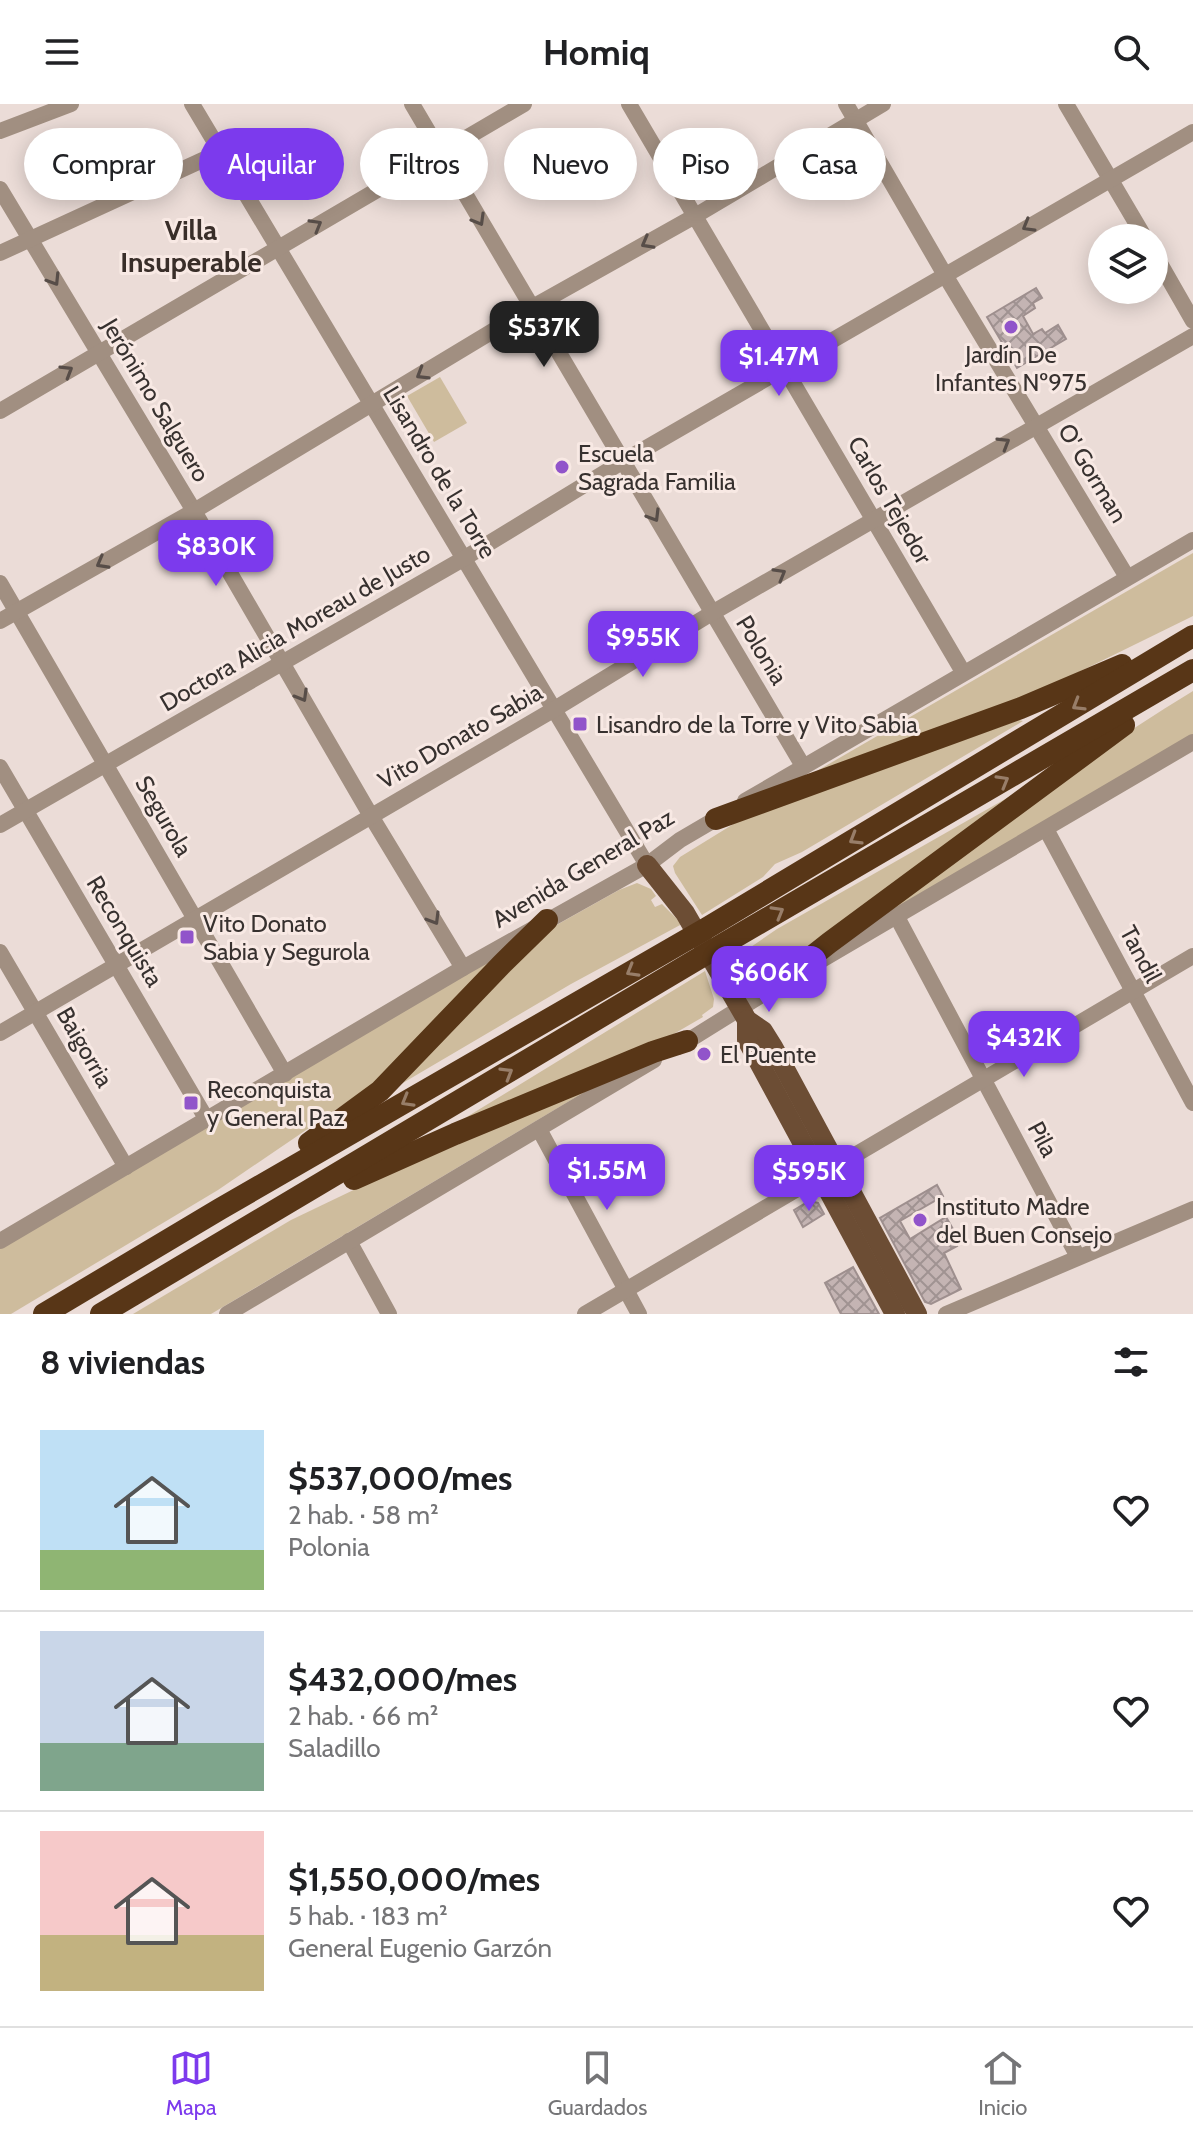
<!DOCTYPE html>
<html lang="es">
<meta charset="utf-8">
<style>
:root{--surface:#fff;--page:#f2f2f2;--text:#202124;--muted:#757577;--line:#e0e0e0;--accent:#7c3aed}
body{margin:0;font-family:Cabin,sans-serif;background:var(--page);color:var(--text);height:100vh;display:flex;flex-direction:column;font-size:30px;white-space:nowrap}
*{box-sizing:border-box;margin:0}
p{font-size:26px;color:var(--muted)}
.icon{flex:none;width:44px;height:44px;fill:none;stroke:currentColor;stroke-width:2;stroke-linecap:round;stroke-linejoin:round}
.map{position:relative;height:1210px;overflow:hidden}
.sheet{display:flex;flex-direction:column;background:var(--surface);flex:1}
.sheet>*{flex:none}
.guide{position:absolute;left:24px;top:24px;width:1146px;height:72px;display:flex;gap:16px}
.fabs{position:absolute;left:1088px;top:120px;display:grid;gap:16px}
.fabs a{display:grid;place-items:center;width:80px;height:80px;border-radius:50%;background:var(--surface);box-shadow:0 4px 20px #0003;font-size:40px}
.price{position:absolute;translate:-50% -68px;padding:0 18px;border-radius:16px;background:var(--accent);color:#fff;font-size:26px;line-height:52px;filter:drop-shadow(0 2px 4px #0008)}
.price::after{content:'';position:absolute;left:50%;top:48px;width:24px;height:18px;margin-left:-12px;background:inherit;clip-path:polygon(0 0,100% 0,50% 100%)}
.price.on{background:#222;color:#fff}
ul{padding:0;list-style:none}
li{display:flex;align-items:center;gap:24px;height:200px;padding:0 40px}
li+li{border-top:2px solid var(--line)}
li span{display:grid;place-items:center;flex:none;width:224px;height:160px;border-radius:0px;color:#555}
li>.icon{margin-inline-start:auto}
span .icon{width:96px;height:96px;fill:#fffc;stroke-width:1}
li b{font-size:34px}
h2{display:flex;justify-content:space-between;align-items:center;height:96px;padding:0 40px;font-size:34px}
.pill{padding:0 28px;border-radius:36px;background:var(--surface);box-shadow:0 4px 20px #0003;font-size:28px;line-height:72px}
.pill.on{background:var(--accent);color:#fff}
header{display:flex;justify-content:space-between;align-items:center;height:104px;padding:0 40px;background:var(--surface);font-size:36px;font-weight:700}
.tabs{display:flex;justify-content:space-around;align-items:center;height:112px;border-top:2px solid var(--line);background:var(--surface);font-size:22px;color:var(--muted)}
.tabs a{display:grid;justify-items:center;gap:4px}
.tabs .on{color:var(--accent)}
.map>svg:first-child{display:block}
</style>
<header><svg class="icon" aria-label="menu" viewBox="0 0 24 24"><path d="M4 6h16M4 12h16M4 18h16"/></svg>Homiq<svg class="icon" aria-label="search" viewBox="0 0 24 24"><circle cx="10" cy="10" r="6"/><path d="M15 15l6 6"/></svg></header>
<div class="map">
<svg width="1193" height="1210" viewBox="0 0 1193 1210">
<defs>
<pattern id="building-cross-hatch" width="8" height="8" patternUnits="userSpaceOnUse" patternTransform="scale(2)"><rect width="8" height="8" fill="#c4b4b3"/><path d="M0 0l8 8M0 8l8-8" fill="none" stroke="#a09392"/></pattern>
</defs>
<rect width="100%" height="100%" fill="#ebdcd7"/>
<g fill="#cebc9d">
<path d="M440,273l27,46 -33,19 -27,-46z"/>
<path d="M1193,449v63l-4,2 -151,74 -235,87z"/>
<path d="M1193,587v44l-332,195c108,-83 215,-168 332,-239z"/>
<path d="M1019,616l4,1 -221,131 -27,12 -12,13 -61,38 -27,-42 -2,-7 7,-9 60,-37z"/>
<path d="M1051,669l-268,198 -6,-8 -15,9 6,7c-24,5 -24,8 -39,-17l48,-33z"/>
<path d="M637,779l14,6 5,7 -5,4 4,7 7,-3 20,20 -111,60 -175,103 157,-160 66,-37z"/>
<path d="M491,856l-110,119 -163,111 -207,124h-11v-67z"/>
<path d="M705,867l9,28 -1,8 -11,8 1,2 -38,22 -218,90z"/>
<path d="M620,967l-409,243h-78l158,-94 123,-59z"/>
</g>
<g fill="url(#building-cross-hatch)" stroke="#9e8f8e" stroke-width="2">
<path d="M1036,184l6,10 -9,5 2,5 -12,8 10,18 9,-5 3,4 13,-8 8,14 -49,29 -30,-51z"/>
<path d="M937,1081l6,11 -43,25 10,18 36,-22 7,12 -4,2 8,15 -13,7 17,36 -30,15 -6,-2 -45,-84z"/>
<path d="M809,1097l9,2 6,11 -21,13 -9,-17z"/>
<path d="M853,1163l26,47h-38l-16,-31z"/>
</g>
<g fill="none" stroke-linecap="round" stroke-linejoin="round">
<g stroke="#a18f81" stroke-width="16">
<path d="M192,0l455,761"/>
<path d="M412,0l391,662"/>
<path d="M629,0l334,568"/>
<path d="M846,0l99,171 182,302"/>
<path d="M1066,0l79,134"/>
<path d="M0,27l71,-27"/>
<path d="M0,85l194,322 177,305 92,152"/>
<path d="M0,149l220,-101"/>
<path d="M1154,149l39,68"/>
<path d="M0,307l524,-307"/>
<path d="M0,479l285,491"/>
<path d="M0,517l194,-110 337,-203 164,-92 188,-112"/>
<path d="M0,663l207,353"/>
<path d="M745,697l448,-261"/>
<path d="M0,721l463,-266 159,-97 571,-330"/>
<path d="M1046,725l147,274"/>
<path d="M897,813l181,340"/>
<path d="M0,848l126,215"/>
<path d="M818,858l375,-220"/>
<path d="M0,929l553,-323 159,-97 481,-277"/>
<path d="M678,943l106,-66"/>
<path d="M539,1025l100,185"/>
<path d="M0,1137l463,-273 184,-103 33,-25 46,-27"/>
<path d="M349,1137l40,73"/>
<path d="M227,1210l427,-254"/>
<path d="M585,1210l608,-358"/>
<path d="M946,1210l247,-105"/>
</g>
<g stroke="#6c4d34" stroke-width="20">
<path d="M647,761l38,48 62,107 16,11 10,16 144,267"/>
<path d="M747,916v20l148,274"/>
</g>
<g stroke="#583617" stroke-width="22">
<path d="M716,715l305,-111 101,-43"/>
<path d="M776,881l53,-42 295,-218"/>
<path d="M309,1039l71,-52 122,-127 45,-44"/>
<path d="M354,1075l101,-45 198,-82 34,-11"/>
<path d="M44,1210l176,-105 487,-281 486,-292"/>
<path d="M101,1210l600,-357 492,-287"/>
</g>
</g>
<defs><path id="oneway-chevron" d="M-2-3.5L2.5 0L-2 3.5" fill="none" stroke-width="1.6" stroke-linecap="round" stroke-linejoin="round" transform="scale(2)"/></defs>
<g stroke="#574d48">
<use href="#oneway-chevron" transform="translate(479 116) rotate(60)"/>
<use href="#oneway-chevron" transform="translate(316 121) rotate(-30)"/>
<use href="#oneway-chevron" transform="translate(1028 122) rotate(150)"/>
<use href="#oneway-chevron" transform="translate(647 139) rotate(151)"/>
<use href="#oneway-chevron" transform="translate(54 176) rotate(58)"/>
<use href="#oneway-chevron" transform="translate(67 267) rotate(-31)"/>
<use href="#oneway-chevron" transform="translate(422 270) rotate(149)"/>
<use href="#oneway-chevron" transform="translate(1004 339) rotate(-31)"/>
<use href="#oneway-chevron" transform="translate(654 412) rotate(59)"/>
<use href="#oneway-chevron" transform="translate(102 459) rotate(151)"/>
<use href="#oneway-chevron" transform="translate(780 470) rotate(-30)"/>
<use href="#oneway-chevron" transform="translate(302 592) rotate(60)"/>
<use href="#oneway-chevron" transform="translate(434 815) rotate(59)"/>
</g>
<g stroke="#987e69">
<use href="#oneway-chevron" transform="translate(1078 601) rotate(149)"/>
<use href="#oneway-chevron" transform="translate(1003 677) rotate(-30)"/>
<use href="#oneway-chevron" transform="translate(855 735) rotate(149)"/>
<use href="#oneway-chevron" transform="translate(778 808) rotate(-30)"/>
<use href="#oneway-chevron" transform="translate(632 867) rotate(150)"/>
<use href="#oneway-chevron" transform="translate(507 969) rotate(-31)"/>
<use href="#oneway-chevron" transform="translate(407 997) rotate(150)"/>
</g>
<g fill="#9154ca" stroke="#f8e9e4" stroke-width="3">
<circle cx="1011" cy="223" r="8"/>
<circle cx="562" cy="363" r="8"/>
<rect x="572" y="612" width="16" height="16" rx="4"/>
<rect x="179" y="825" width="16" height="16" rx="4"/>
<circle cx="704" cy="950" r="8"/>
<rect x="183" y="991" width="16" height="16" rx="4"/>
<circle cx="920" cy="1116" r="8"/>
</g>
<g text-anchor="middle" dominant-baseline="central" stroke-width="6" stroke-linejoin="round" paint-order="stroke">
<g font-size="24" fill="#37312f" stroke="#f8e9e4" text-anchor="start">
<text x="1011" y="250" text-anchor="middle">Jardín De<tspan x="1011" dy="28">Infantes Nº975</tspan></text>
<text x="578" y="349">Escuela<tspan x="578" dy="28">Sagrada Familia</tspan></text>
<text x="596" y="620">Lisandro de la Torre y Vito Sabia</text>
<text x="203" y="819">Vito Donato<tspan x="203" dy="28">Sabia y Segurola</tspan></text>
<text x="720" y="950">El Puente</text>
<text x="207" y="985">Reconquista<tspan x="207" dy="28">y General Paz</tspan></text>
<text x="936" y="1102">Instituto Madre<tspan x="936" dy="28">del Buen Consejo</tspan></text>
</g>
<g font-size="24" fill="#37312f" stroke="#f8e9e4">
<text transform="translate(156 296) rotate(59)">Jerónimo Salguero</text>
<text transform="translate(440 368) rotate(59)">Lisandro de la Torre</text>
<text transform="translate(1093 369) rotate(59)">O' Gorman</text>
<text transform="translate(890 396) rotate(60)">Carlos Tejedor</text>
<text transform="translate(295 524) rotate(-30)">Doctora Alicia Moreau de Justo</text>
<text transform="translate(762 546) rotate(59)">Polonia</text>
<text transform="translate(460 632) rotate(-30)">Vito Donato Sabia</text>
<text transform="translate(164 712) rotate(60)">Segurola</text>
<text transform="translate(583 764) rotate(-31)">Avenida General Paz</text>
<text transform="translate(125 827) rotate(59)">Reconquista</text>
<text transform="translate(1141 850) rotate(62)">Tandil</text>
<text transform="translate(85 943) rotate(60)">Baigorria</text>
<text transform="translate(1043 1035) rotate(62)">Pila</text>
</g>
<g font-size="28" font-weight="bold" fill="#392e29" stroke="#f8e9e4">
<text x="191" y="126">Villa<tspan x="191" dy="32">Insuperable</tspan></text>
</g>
</g>
</svg>
<div class="fabs">
<a><svg class="icon" aria-label="layers" viewBox="0 0 24 24"><path d="M12 4l9 5-9 5-9-5zM3 14l9 5 9-5"/></svg></a>
</div>
<b class="price on" style="left:544px;top:265px">$537K</b>
<b class="price" style="left:779px;top:294px">$1.47M</b>
<b class="price" style="left:216px;top:484px">$830K</b>
<b class="price" style="left:643px;top:575px">$955K</b>
<b class="price" style="left:769px;top:910px">$606K</b>
<b class="price" style="left:1024px;top:975px">$432K</b>
<b class="price" style="left:607px;top:1108px">$1.55M</b>
<b class="price" style="left:809px;top:1109px">$595K</b>
<div class="guide">
<a class="pill">Comprar</a>
<a class="pill on">Alquilar</a>
<a class="pill">Filtros</a>
<a class="pill">Nuevo</a>
<a class="pill">Piso</a>
<a class="pill">Casa</a>
</div>
</div>
<section class="sheet">
<h2>8 viviendas<svg class="icon" aria-label="filters" viewBox="0 0 24 24"><path d="M4 7h16M4 17h16"/><circle cx="9" cy="7" r="2"/><circle cx="15" cy="17" r="2"/></svg></h2>
<ul>
<li><span style="background:linear-gradient(#bfe0f5 75%,#8fb573 0)"><svg class="icon" aria-label="home" viewBox="0 0 24 24"><path d="M3 11l9-7 9 7M6 9v11h12V9"/></svg></span><div><b>$537,000/mes</b><p>2 hab. · 58 m²</p><p>Polonia</p></div><svg class="icon" aria-label="heart" viewBox="0 0 24 24"><path d="M12 20l-8-8c-3-5 5-10 8-4 3-6 11-1 8 4z"/></svg></li>
<li><span style="background:linear-gradient(#c9d6e8 70%,#7fa58c 0)"><svg class="icon" aria-label="home" viewBox="0 0 24 24"><path d="M3 11l9-7 9 7M6 9v11h12V9"/></svg></span><div><b>$432,000/mes</b><p>2 hab. · 66 m²</p><p>Saladillo</p></div><svg class="icon" aria-label="heart" viewBox="0 0 24 24"><path d="M12 20l-8-8c-3-5 5-10 8-4 3-6 11-1 8 4z"/></svg></li>
<li><span style="background:linear-gradient(#f6c9c9 65%,#c2b280 0)"><svg class="icon" aria-label="home" viewBox="0 0 24 24"><path d="M3 11l9-7 9 7M6 9v11h12V9"/></svg></span><div><b>$1,550,000/mes</b><p>5 hab. · 183 m²</p><p>General Eugenio Garzón</p></div><svg class="icon" aria-label="heart" viewBox="0 0 24 24"><path d="M12 20l-8-8c-3-5 5-10 8-4 3-6 11-1 8 4z"/></svg></li>
</ul>
</section>
<nav class="tabs">
<a class="on"><svg class="icon" aria-label="map" viewBox="0 0 24 24"><path d="M3 6l6-2 6 2 6-2v14l-6 2-6-2-6 2zM9 4v14M15 6v14"/></svg>Mapa</a>
<a><svg class="icon" aria-label="saved" viewBox="0 0 24 24"><path d="M7 4h10v16l-5-4-5 4z"/></svg>Guardados</a>
<a><svg class="icon" aria-label="home" viewBox="0 0 24 24"><path d="M3 11l9-7 9 7M6 9v11h12V9"/></svg>Inicio</a>
</nav>
